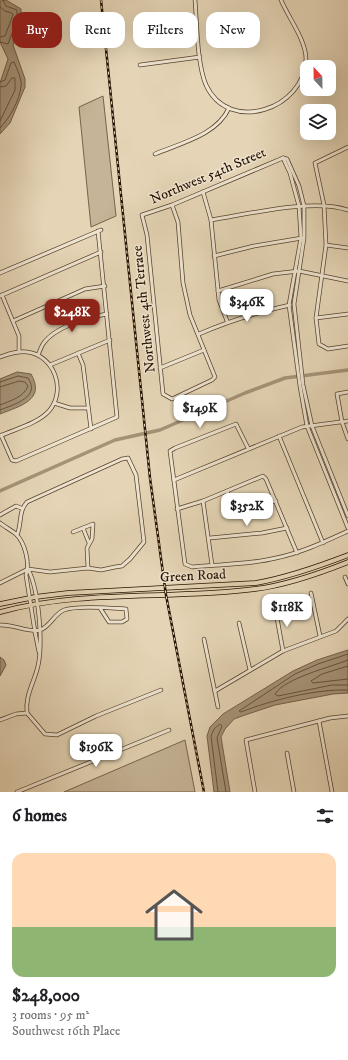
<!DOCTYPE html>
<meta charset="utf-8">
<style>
:root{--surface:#fff;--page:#f6f6f6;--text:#202124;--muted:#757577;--line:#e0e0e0;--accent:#8f2418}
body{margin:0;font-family:"IM FELL DW Pica",serif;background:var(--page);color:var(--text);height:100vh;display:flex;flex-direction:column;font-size:15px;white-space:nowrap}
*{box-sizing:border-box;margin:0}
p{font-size:13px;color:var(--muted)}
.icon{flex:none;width:22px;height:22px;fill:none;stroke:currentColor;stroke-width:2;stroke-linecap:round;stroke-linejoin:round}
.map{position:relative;height:792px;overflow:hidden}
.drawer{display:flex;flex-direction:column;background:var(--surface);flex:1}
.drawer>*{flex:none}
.banner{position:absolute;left:12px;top:12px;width:324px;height:36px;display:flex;gap:8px}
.needle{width:26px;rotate:338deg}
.controls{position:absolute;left:300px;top:60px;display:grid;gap:8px}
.controls a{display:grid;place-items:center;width:36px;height:36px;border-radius:8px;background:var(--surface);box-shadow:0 4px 16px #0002;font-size:20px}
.price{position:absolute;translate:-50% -34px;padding:0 9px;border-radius:8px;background:#fff;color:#222;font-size:13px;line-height:26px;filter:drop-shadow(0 1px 2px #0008)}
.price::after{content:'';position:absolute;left:50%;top:24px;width:12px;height:9px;margin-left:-6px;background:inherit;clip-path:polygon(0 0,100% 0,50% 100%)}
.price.current{background:var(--accent);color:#fff}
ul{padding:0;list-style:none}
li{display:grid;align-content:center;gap:8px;height:212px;padding:0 12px}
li+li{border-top:1px solid var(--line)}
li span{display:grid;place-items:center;height:124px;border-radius:12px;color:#555}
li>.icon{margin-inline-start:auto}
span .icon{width:72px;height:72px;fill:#fffc;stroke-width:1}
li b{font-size:17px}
h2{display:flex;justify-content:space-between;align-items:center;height:48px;padding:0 12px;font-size:17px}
.tag{padding:0 14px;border-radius:12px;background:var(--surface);box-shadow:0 4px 16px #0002;font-size:14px;line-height:36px}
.tag.current{background:var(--accent);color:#fff}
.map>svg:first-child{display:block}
</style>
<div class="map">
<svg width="348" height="792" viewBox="0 0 348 792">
<rect width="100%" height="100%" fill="#e5d5b6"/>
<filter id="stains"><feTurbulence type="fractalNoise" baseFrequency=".005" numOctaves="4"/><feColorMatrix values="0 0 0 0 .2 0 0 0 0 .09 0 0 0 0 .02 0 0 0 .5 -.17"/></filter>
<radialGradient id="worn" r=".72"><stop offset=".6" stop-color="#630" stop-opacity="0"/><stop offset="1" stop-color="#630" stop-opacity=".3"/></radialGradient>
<g fill="#c5b497" stroke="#76634c">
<path d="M103,96l13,120 -25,11 -12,-120z"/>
<path d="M185,740l10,52h-131z"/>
</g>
<g fill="#a59378" stroke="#735f48">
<path d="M6,0l15,9v12l-8,24 12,34v8l-15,36 -10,11v-51l8,-24 -8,-17v-41z"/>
<path d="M17,372l14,2c15,26 -11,32 -31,40v-35z"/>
<path d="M348,650v43l-15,1 -58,11 -30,10 -11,4 -9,10 -4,8 9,55h-16l-7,-56 3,-9 13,-13 70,-43 24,-11z"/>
<path d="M0,657l4,3 2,5 -6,11z"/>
</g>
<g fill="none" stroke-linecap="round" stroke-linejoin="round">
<g stroke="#66523c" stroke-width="1">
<path d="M0,7l5,4 7,2 1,2 -8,21 -5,1"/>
<path d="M0,42l8,2 9,-24v-10l-11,-4 -3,-6"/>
<path d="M0,82l5,-2 6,-17 3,-1c3,7 8,17 7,24 -1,14 -12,33 -21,42"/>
<path d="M0,87l6,-1 6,-8h3v12l-15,31"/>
<path d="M0,382l18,-6 10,2c13,19 -13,26 -28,32"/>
<path d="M0,387l19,-6 6,1 3,4c-4,11 -18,15 -28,19"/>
<path d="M348,654l-30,10 -23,10 -56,37 2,1c31,-12 74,-23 107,-22"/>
<path d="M348,660c-17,7 -63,18 -73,34l3,2 54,-11h16"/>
<path d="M348,666l-26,8 -11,7 2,2 35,-4"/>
<path d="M218,792l-7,-56 3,-7 6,-5 2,2 -5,12 9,54"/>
</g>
<path stroke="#a59378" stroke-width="3.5" d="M0,491l115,-51 45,-10 85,-37 40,-15 63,-8"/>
<defs>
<g id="minor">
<path d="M195,0c2,24 2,64 11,85 23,50 99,24 100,-26 0,-19 -18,-42 -25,-59"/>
<path d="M140,65l60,-8"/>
<path d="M348,147l-33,16 9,42 2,40 -10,73 3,26 9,5 20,-3"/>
<path d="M155,154c26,-11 62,-19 74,-46"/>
<path d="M283,158l7,15 9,33 2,32 -12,67 11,81 7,40 41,102"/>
<path d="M283,158l4,1 12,27 5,20v32l-10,66 9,81 9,41 36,90"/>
<path d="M203,192l8,28 8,80 8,21"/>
<path d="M172,205l6,17 5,61 7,32 25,62 -3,3 -40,19 -9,-5 -16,-159 -5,-20 30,-10 111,-47"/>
<path d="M211,220c38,-6 102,-22 137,-10"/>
<path d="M326,245l22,3"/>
<path d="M214,256l40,-10 48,-8"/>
<path d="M0,273l101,-43"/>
<path d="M218,291l55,-17 26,-3 49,10"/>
<path d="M2,295l17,41v15"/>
<path d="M0,296l101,-44"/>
<path d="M316,318l32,-4"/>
<path d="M13,321l72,-32 20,-3"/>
<path d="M199,334c30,-13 59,-22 91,-29"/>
<path d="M78,353l5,12 8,64"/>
<path d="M38,355c2,-4 3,-8 5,-11 11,-17 46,-27 64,-30"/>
<path d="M0,357c9,-3 17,-6 27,-5 27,3 40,38 22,59 -12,13 -34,18 -49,25"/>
<path d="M50,365l60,-25"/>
<path d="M160,368l44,-18"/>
<path d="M348,392l-11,2 5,28 6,17"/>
<path d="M54,403l16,5h18"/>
<path d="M1,435l11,25 4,1 101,-44 -19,-186"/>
<path d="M279,436l44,107"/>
<path d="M248,448l-12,-24 -61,24 -5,3 15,113 7,3c28,-3 56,-2 84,-9 25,-5 48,-16 72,-27"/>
<path d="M174,480l128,-53 46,-6"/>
<path d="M227,491l6,15 3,2h12l28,-7"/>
<path d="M203,501l9,64"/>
<path d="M177,509l26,-8 60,-25 3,3 31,74"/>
<path d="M0,515l16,-9 5,2"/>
<path d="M0,523c5,4 11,7 16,11 9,9 14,29 10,41l9,57"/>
<path d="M83,528l6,15"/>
<path d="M73,532l20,-8 -1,15 -5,9 1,20"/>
<path d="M17,535c5,-11 1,-23 10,-33l95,-43 6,-1 8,17 8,67 -14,17 -8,7 -7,1 -14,3 -13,-2 -38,4 -22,-3"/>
<path d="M210,538l52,-5 25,-5"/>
<path d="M345,577l3,7"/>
<path d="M0,583l28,-14"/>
<path d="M311,593l9,43"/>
<path d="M275,607l8,44"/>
<path d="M239,623l11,47"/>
<path d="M0,625c13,-1 29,8 40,5 10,-3 14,-16 24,-20 13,-5 46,-2 62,-1l1,10 -5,3h-13l-9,-14"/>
<path d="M35,632l4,20"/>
<path d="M204,639l14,68"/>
<path d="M215,691l68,-40 53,-20 12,-12"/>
<path d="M27,713l18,21 12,1 39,-19 65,-26"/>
<path d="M27,713c-2,-18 7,-30 11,-47 5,-23 1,-76 -10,-97"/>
<path d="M0,720l16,-6 11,-1"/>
<path d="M319,721l13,71"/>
<path d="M287,753l7,39"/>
<path d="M17,792l152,-62"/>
<path d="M255,792l-9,-52 84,-22 18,-2"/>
</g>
<g id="major">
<path d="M0,604l35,-7 33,-4 188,-10c32,-6 61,-16 92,-28"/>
<path d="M0,612c83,-23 170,-12 255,-23 32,-4 63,-15 93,-27"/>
</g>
</defs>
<use href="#minor" stroke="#57432e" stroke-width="4.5"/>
<use href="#major" stroke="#281200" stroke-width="5.5"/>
<use href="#minor" stroke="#eee4d0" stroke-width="3"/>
<use href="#major" stroke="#e5d5b6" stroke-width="4"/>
<defs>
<path id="rail" d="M101,0l49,478 16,117 38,197"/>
</defs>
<use href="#rail" stroke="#281200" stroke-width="2.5"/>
<use href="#rail" stroke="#eee4d0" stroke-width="1" stroke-dasharray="3" stroke-linecap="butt"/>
</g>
<g text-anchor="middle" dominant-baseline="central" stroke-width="3" stroke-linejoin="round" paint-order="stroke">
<g font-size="14" fill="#281200" stroke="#eee4d0">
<text transform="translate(208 176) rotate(-23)">Northwest 54th Street</text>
<text transform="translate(144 309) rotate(-96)">Northwest 4th Terrace</text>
<text transform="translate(193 576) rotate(-3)">Green Road</text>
</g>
</g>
<rect width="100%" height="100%" filter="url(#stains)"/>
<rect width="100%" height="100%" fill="url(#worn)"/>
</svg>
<div class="controls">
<a><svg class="needle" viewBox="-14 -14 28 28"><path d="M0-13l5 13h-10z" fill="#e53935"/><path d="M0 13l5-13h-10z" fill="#757577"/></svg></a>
<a><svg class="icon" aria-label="layers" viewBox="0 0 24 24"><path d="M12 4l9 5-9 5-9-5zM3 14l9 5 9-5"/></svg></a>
</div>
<b class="price" style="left:247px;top:323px">$346K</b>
<b class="price current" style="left:72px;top:333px">$248K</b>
<b class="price" style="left:200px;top:429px">$149K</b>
<b class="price" style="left:247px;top:527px">$352K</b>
<b class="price" style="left:287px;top:628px">$118K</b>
<b class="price" style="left:96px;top:768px">$196K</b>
<div class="banner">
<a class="tag current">Buy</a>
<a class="tag">Rent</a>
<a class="tag">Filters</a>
<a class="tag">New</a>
</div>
</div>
<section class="drawer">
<h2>6 homes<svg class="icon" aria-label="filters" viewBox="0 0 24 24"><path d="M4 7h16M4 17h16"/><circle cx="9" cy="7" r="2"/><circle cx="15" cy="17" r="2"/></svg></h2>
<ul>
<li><span style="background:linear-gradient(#ffd9b3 60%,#8fb573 0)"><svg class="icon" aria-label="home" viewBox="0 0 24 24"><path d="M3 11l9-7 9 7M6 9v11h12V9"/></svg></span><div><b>$248,000</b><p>3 rooms · 95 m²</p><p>Southwest 16th Place</p></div></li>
</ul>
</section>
